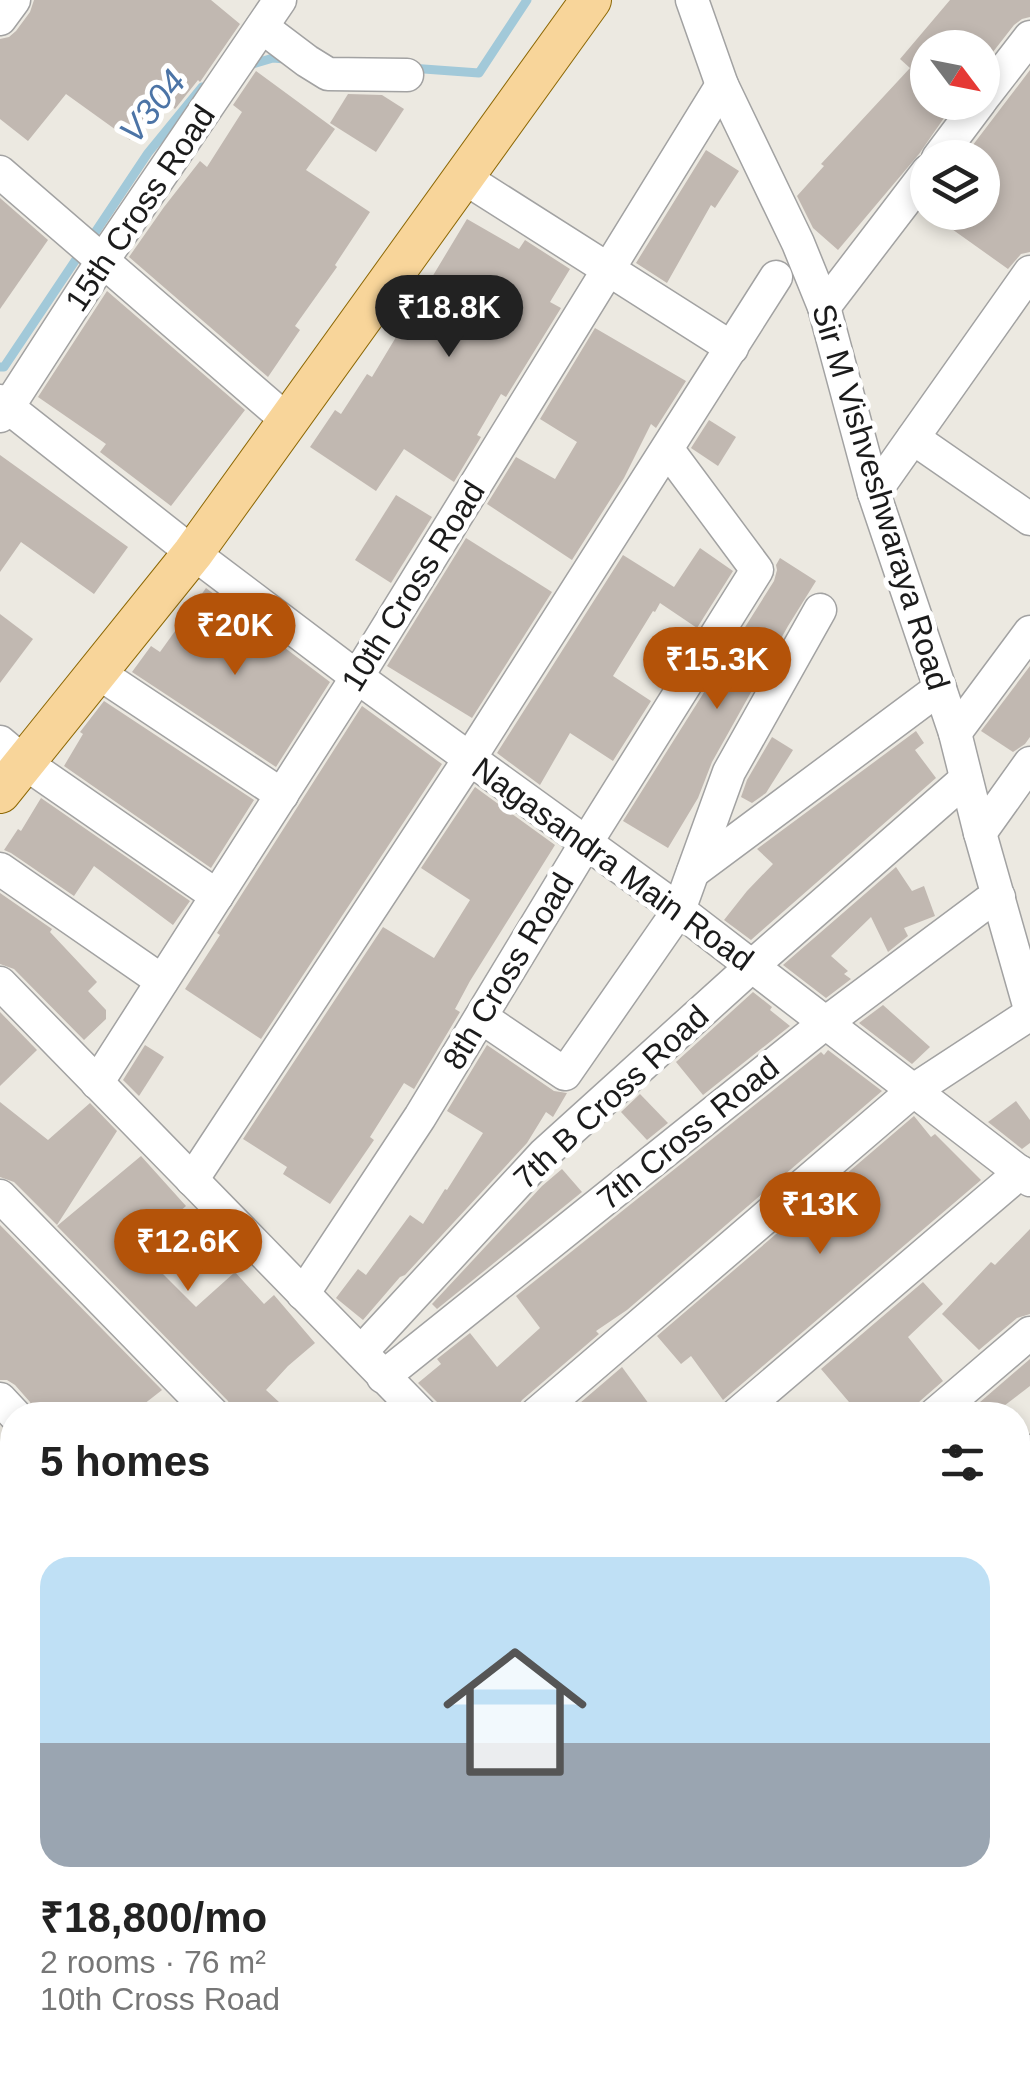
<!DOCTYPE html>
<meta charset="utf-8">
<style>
:root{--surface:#fff;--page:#f2f2f2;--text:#222;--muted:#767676;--line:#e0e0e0;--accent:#b45309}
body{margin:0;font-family:Helvetica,sans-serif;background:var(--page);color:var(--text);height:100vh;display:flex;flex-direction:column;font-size:38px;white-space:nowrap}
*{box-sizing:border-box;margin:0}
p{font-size:32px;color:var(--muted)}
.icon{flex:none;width:55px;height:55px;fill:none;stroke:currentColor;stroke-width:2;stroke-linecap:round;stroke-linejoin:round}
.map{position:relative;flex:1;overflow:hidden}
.side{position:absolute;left:0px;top:1402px;width:1030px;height:672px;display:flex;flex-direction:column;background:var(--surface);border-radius:40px 40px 0 0;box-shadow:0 5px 15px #0003}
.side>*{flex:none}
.needle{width:65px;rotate:122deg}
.controls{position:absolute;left:910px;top:30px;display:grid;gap:20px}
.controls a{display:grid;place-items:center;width:90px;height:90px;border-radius:50%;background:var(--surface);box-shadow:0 5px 15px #0003;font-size:50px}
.price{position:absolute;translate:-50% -85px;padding:0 22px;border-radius:35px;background:var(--accent);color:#fff;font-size:32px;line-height:65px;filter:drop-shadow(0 2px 5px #0008)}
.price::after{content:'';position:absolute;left:50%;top:60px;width:30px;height:22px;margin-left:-15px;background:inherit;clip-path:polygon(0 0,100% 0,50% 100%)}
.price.on{background:#222;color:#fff}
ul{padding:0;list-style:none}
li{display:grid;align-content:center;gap:20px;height:530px;padding:0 40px}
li+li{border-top:2px solid var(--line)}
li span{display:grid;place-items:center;height:310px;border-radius:30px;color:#555}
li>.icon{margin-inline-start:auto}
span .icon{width:180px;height:180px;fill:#fffc;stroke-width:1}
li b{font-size:42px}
h2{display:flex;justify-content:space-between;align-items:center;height:120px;padding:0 40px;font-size:42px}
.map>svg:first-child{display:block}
</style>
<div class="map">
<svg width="1030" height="2074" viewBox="0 0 1030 2074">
<rect width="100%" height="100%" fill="#ece9e1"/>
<path fill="#e5d3e1" d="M0,1532l12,13v202l-12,-8z"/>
<path fill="#c2e6a7" d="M138,2063h217l-7,11h-192z"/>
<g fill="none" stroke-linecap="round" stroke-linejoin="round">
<g stroke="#a2c9d9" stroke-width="9">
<path d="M246,66l27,-8 12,1"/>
<path d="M410,68l69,5 48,-73"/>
<path d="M90,240l58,-87 54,-66"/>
<path d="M0,367h4l77,-115"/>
</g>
</g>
<g fill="#c1b8b1">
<path d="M34,0h177l29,24 -40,58 -2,-2 -23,29 -14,-12 -31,43 -64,-46 -38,47 -28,-22v-80l9,-2 7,-6 14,-19z"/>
<path d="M950,0h80v17l-8,2 -8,6 -32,41v-18h-54v54h27l-36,52 -81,96 -25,-22 -16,-32 27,-30 -3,-2 89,-96 -10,-9z"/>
<path d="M1030,70v182l-9,2 -13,15 -80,-57h54v-54h-19z"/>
<path d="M256,71l79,58 -29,41 64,42 -35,53 2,2 -42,59 5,4 -32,47 -139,-120 35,-50 36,-46 7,6 35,-55 -9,-7z"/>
<path d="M348,94l34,1 22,14 -28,43 -46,-29z"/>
<path d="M706,150l33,21 -24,37 -4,-3 -44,78 -31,-20z"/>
<path d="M0,198l48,42 -48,69z"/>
<path d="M467,219l52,30 6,-9 45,29 -20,33 11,6 -55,89 -5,-3 -24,41 4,2 -27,45 -50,-33 -28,42 -66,-44 25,-37 6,4 26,-40 5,3z"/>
<path d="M107,291l138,119 -74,96 -71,-54 6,-8 -68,-47z"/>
<path d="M595,328l91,53 -30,47 -5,-4 -27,54 -52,82 -85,-56 29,-47 39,22 22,-37 -37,-23z"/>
<path d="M709,420l27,17 -18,29 -27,-18z"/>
<path d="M0,455l128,92 -34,47 -73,-52 -21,30z"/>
<path d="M396,495l36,22 -41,66 -36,-23z"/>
<path d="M466,538l86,54 -80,126 -85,-52z"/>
<path d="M700,548l33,23 -36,57 -37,-25 -5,9 -2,-1 -40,65 38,25 -38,60 -43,-28 -30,52 -43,-32 126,-198 51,32z"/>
<path d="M780,558l36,23 -28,45 -76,136 -14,36 -30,50 -45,-27 151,-240 3,-11 -1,-5z"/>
<path d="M206,588l124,94 -54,85 -144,-95 19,-26 9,6z"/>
<path d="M0,614l33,25 -33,44z"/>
<path d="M1030,666v71l-5,7 -12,8 -32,-21z"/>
<path d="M104,701l150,99 -43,68 -147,-102 19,-32 -3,-2z"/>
<path d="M362,706l80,58 -181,275 -76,-50 35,-54 -3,-2z"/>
<path d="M916,731l8,12 -9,7 21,28 -185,162 -27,-20 23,-29 26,-27 -16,-15z"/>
<path d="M772,737l21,13 -27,43 -14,10 -11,-6 6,-17z"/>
<path d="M475,787l80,58 -85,136 -15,28 5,3 -46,77 -10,-6 -34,54 4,3 -44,64 -47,-30 4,-7 -44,-28 140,-212 51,31 36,-58 -49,-32z"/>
<path d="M41,798l149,103 -17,24 -79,-59 -20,30 -63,-43 -7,-3 14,-21 3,2z"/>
<path d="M896,867l16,24 12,-5 11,30 -31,12 4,8 -20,16 -17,-35 -40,39 17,15 -4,3 7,5 -25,19 -43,-33z"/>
<path d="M0,893l52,36 -2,3 47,50 -9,9 18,19v9l-22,21 -70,-71 -14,-5z"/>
<path d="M753,992l19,15 -2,3 20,16 -87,69 -27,-33z"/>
<path d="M883,1005l47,42 -18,17 -53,-41z"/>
<path d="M0,1012l37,38 -37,36z"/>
<path d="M145,1045l19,12 -25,39 -16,-16z"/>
<path d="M487,1045l67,46 13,2 -14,24 -7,-5 -19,31 -122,132 -5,2 -37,43 -27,-22 22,-29 8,6 44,-60 13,9 22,-35 2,1 36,-57 -36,-22z"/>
<path d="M828,1050l54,41 -255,219 -31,21 3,3 -77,66 -5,8 -1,7h-75l-4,-13 -19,-19 23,-19 -4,-5 33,-26 27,34 43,-39 -24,-32 305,-244 3,3z"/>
<path d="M640,1094l28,29 -21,17 -26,-28z"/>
<path d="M1016,1101l14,19v23l-8,6 -34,-27z"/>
<path d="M0,1102l48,38 42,-37 27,28 -60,94 -43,-43 -14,-5z"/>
<path d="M914,1116l17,21 4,-3 46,46 -258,220 -32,-44 -10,8 -24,-28z"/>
<path d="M141,1156l45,50 -45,39 22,23 -3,3 36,36 39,-35 29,32 10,-9 41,48 -27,23 -22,24 27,25h-59l-6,-14 -171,-175z"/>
<path d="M562,1169l20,23 -145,117 -5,-5 110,-118z"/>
<path d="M0,1225l162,165 -32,25h-96l-4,-13 -15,-17 -8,-5h-7z"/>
<path d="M1030,1229v85l-13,4 -38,32 -37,-36 49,-52 4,3z"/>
<path d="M923,1282l20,22 -35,33 35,44 -23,20 -4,6 -2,8h-54l-39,-46z"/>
<path d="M1030,1359v27l-38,29h-27z"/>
<path d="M622,1367l35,48h-91z"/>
</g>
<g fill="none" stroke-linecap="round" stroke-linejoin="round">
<defs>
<g id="minor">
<path d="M692,0l30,85 76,158 26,64 50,186 81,240 25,100 50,176"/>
<path d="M0,19l14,-19"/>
<path d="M262,27l45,34 21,13 79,1"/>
<path d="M982,99l48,-62"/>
<path d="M938,158l42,-56"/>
<path d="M0,172l288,249"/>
<path d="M463,177l269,171"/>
<path d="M824,307l104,-136"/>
<path d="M0,401l193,152 164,124 322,233 351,270"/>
<path d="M0,416l8,-9 95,-147 177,-260"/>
<path d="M913,438l117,81"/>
<path d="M874,493l156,-221"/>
<path d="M97,672l185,123"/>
<path d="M955,733l75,-101"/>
<path d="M0,742l25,21 192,133"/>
<path d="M980,833l50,-70"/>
<path d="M0,869l162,112"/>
<path d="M693,872l247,-184"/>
<path d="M0,983l422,432"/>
<path d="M481,1017l84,57 114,-164 50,-138 91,-162"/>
<path d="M97,1083l260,-406 365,-592"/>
<path d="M192,1180l278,-422 306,-481"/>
<path d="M0,1196l214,219"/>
<path d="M303,1294l117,-177 166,-274 171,-273 -89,-120"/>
<path d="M361,1352l183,-198 208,-188 214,-187"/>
<path d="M383,1377l441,-353 162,-121 13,-6"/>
<path d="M0,1399l15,16"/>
<path d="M535,1415l379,-325 116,-76"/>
<path d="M736,1415l285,-243"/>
<path d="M934,1415l96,-82"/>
<path d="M1018,1463l12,-12"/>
<path d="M1018,1624l12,-12"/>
<path d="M1018,1762l12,-12"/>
<path d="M0,1852l12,-19"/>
<path d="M1018,2015l12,16"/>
<path d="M0,2049l12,-21"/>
<path d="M833,2062l17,12"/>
<path d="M365,2074l8,-12"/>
</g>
<g id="major">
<path d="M0,793l193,-240 398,-553"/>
<path d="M0,1800l12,8"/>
<path d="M405,2062l18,12"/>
<path d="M451,2062l18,12"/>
</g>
</defs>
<use href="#minor" stroke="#a2a2a2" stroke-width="35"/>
<use href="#major" stroke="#8d6805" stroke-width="42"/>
<use href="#minor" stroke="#fff" stroke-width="32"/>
<use href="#major" stroke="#f8d59a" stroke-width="40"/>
</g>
<g text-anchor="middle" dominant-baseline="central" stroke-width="10" stroke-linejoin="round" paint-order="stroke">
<g font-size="32" fill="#1b1b1b" stroke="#fff">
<text transform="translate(140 208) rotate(-56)">15th Cross Road</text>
<text transform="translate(881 497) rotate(73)">Sir M Vishveshwaraya Road</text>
<text transform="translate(413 586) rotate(-58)">10th Cross Road</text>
<text transform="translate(613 864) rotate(36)">Nagasandra Main Road</text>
<text transform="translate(508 971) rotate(-59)">8th Cross Road</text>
<text transform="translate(611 1097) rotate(-43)">7th B Cross Road</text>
<text transform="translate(688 1133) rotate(-39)">7th Cross Road</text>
</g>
<g font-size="35" font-style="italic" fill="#4c74a6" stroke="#fff">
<text transform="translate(152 106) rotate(-51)">V304</text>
</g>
</g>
</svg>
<div class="controls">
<a><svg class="needle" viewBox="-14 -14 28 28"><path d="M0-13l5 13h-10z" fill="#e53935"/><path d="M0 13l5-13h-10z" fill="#767676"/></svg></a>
<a><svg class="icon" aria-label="layers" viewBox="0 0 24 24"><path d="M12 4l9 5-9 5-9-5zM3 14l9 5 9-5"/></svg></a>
</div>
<b class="price on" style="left:449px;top:360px">₹18.8K</b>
<b class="price" style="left:235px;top:678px">₹20K</b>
<b class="price" style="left:717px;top:712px">₹15.3K</b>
<b class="price" style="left:820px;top:1257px">₹13K</b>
<b class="price" style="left:188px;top:1294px">₹12.6K</b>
<section class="side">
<h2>5 homes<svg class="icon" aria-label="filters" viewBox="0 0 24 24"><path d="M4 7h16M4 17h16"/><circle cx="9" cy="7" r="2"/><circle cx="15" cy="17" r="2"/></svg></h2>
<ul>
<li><span style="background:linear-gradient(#bfe0f5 60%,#9aa5b1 0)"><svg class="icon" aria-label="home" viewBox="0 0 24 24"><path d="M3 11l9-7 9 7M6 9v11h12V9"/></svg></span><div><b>₹18,800/mo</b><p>2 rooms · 76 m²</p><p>10th Cross Road</p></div></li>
</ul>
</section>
</div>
